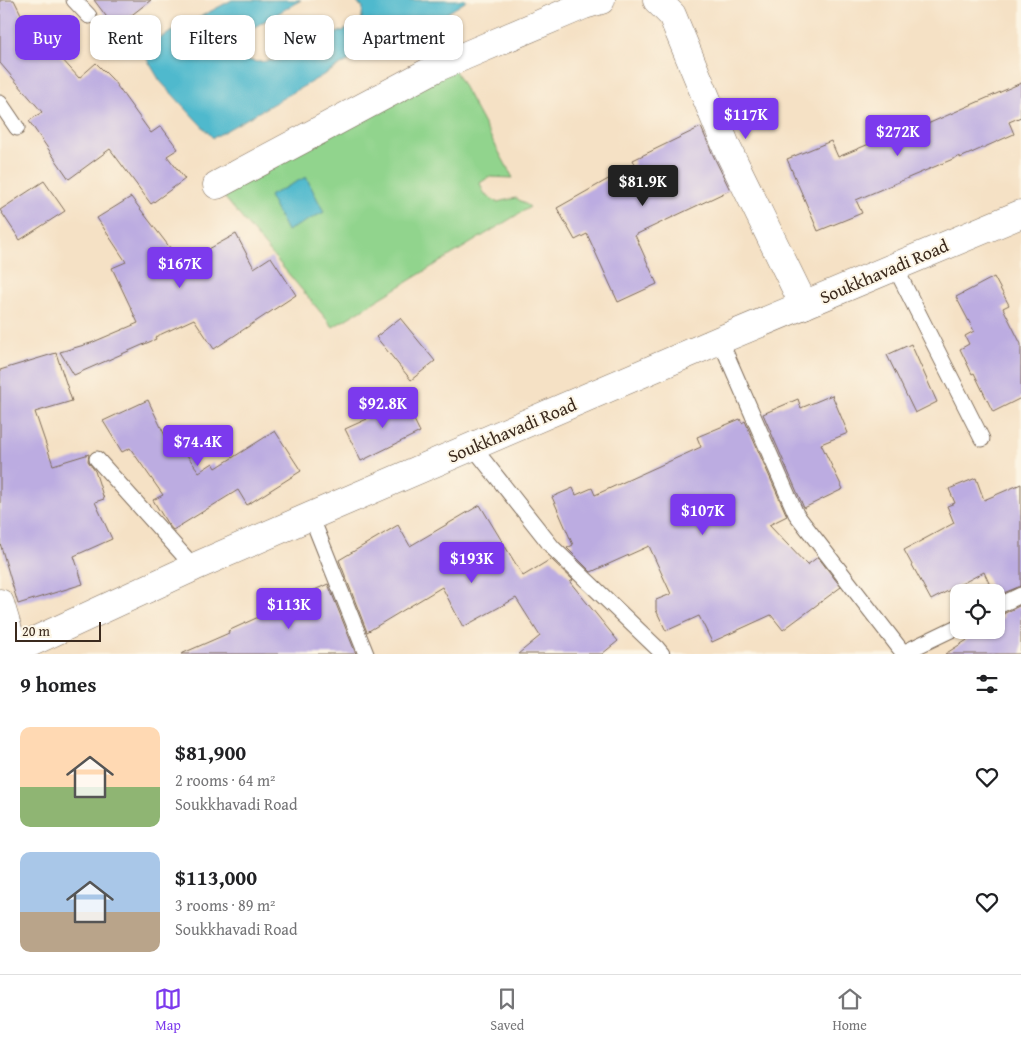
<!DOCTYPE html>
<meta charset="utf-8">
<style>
:root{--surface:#fff;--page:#f2f2f2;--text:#202124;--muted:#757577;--line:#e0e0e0;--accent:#7c3aed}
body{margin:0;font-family:"Gentium Book Plus",serif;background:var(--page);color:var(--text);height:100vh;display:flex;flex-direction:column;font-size:19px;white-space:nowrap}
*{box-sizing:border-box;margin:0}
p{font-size:16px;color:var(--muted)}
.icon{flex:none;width:28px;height:28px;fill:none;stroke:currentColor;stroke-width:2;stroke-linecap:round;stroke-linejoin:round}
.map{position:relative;height:654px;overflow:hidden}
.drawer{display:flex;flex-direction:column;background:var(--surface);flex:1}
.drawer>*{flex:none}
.hud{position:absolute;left:15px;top:15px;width:500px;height:45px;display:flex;gap:10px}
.buttons{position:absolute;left:950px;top:584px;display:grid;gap:10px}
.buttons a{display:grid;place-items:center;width:55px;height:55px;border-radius:10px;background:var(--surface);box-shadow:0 1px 4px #0004;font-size:25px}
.scale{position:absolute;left:15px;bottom:12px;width:86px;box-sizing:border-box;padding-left:5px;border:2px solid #3b2a1e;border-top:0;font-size:14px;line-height:18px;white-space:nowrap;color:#3b2a1e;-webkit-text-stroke:4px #fcf5e5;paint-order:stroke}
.price{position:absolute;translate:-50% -42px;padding:0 11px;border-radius:5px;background:var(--accent);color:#fff;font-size:16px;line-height:32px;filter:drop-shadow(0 1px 2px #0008)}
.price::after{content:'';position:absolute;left:50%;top:30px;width:15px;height:11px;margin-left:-8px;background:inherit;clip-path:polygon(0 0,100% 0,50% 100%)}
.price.active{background:#222;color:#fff}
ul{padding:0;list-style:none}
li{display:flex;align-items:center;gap:15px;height:125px;padding:0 20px}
li span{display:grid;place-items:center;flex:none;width:140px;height:100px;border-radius:10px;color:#555}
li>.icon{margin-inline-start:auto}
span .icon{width:60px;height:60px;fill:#fffc;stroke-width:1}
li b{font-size:21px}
h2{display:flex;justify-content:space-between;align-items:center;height:60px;padding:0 20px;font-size:21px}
.tag{padding:0 18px;border-radius:10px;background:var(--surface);box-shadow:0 1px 4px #0004;font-size:18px;line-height:45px}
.tag.active{background:var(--accent);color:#fff}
.tab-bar{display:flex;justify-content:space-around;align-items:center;height:70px;border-top:1px solid var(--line);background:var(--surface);font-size:14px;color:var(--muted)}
.tab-bar a{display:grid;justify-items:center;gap:2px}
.tab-bar .active{color:var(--accent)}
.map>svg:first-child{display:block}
</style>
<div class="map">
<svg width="1021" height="654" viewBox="0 0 1021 654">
<rect width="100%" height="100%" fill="#fcf5e5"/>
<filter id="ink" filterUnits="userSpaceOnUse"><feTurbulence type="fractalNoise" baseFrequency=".02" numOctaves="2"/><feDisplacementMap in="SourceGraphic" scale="10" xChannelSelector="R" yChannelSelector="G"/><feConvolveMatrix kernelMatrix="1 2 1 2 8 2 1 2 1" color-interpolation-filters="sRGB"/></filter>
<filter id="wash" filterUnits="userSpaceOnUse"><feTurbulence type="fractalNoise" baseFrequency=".0096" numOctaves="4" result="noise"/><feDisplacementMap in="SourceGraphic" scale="20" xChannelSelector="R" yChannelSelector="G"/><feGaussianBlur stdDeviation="1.12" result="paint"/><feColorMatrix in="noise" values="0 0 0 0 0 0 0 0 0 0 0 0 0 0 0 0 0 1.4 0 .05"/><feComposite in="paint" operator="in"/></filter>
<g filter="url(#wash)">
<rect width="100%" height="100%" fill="#f5e1c5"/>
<path fill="#91d48d" stroke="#667f56" d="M453,67l60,111 -24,-1 -9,6 4,11 13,8 19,-4 14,9 -197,120 -113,-135z"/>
<g fill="#50b9cd" stroke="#467276">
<path d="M232,0h69l-55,32 -16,17 7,9 20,4 42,-4 24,-20 38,-14 2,-17 -5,-3 -1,-4h109l-1,2 -42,26 -61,25 -149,85 -53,-57 -16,-27 12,-14z"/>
<path d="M306,177l18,35 -37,19 -18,-35z"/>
</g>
<g id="blocks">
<g fill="#bcace1">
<path d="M0,0h14l28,56 10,-8 27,30 17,-15 16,16 39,54 10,-7 17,23 -11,7 18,23 -34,25 -41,-55 -41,30 -40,-58 13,-9 -42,-49z"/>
<path d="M94,0h57l-36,28z"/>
<path d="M1021,83v34l-12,5 5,12 -54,24v-2l-104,44 6,13 -44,18 -31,-72 44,-18 7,16 67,-28 2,4z"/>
<path d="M701,127l12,28 17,35 -95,45 22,49 -39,18 -31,-68 -12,6 -18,-32 78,-44 -2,-4z"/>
<path d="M44,181l21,30 -45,29 -20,-30z"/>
<path d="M131,197l40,52 7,17 58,-32 18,34 17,-11 25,38 -82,54 -20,-30 -39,18 1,2 -82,36 -14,-23 31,-9 47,-20 -26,-55 14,-6 -29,-44z"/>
<path d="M994,277l15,28 -6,3 18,36v54l-28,14 -19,-39 -2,1 -12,-25 9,-5 -4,-8 9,-5 -18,-34z"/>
<path d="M400,318l35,43 -24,19 -35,-43z"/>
<path d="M911,344l26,58 -22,11 -28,-58z"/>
<path d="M56,353l16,48 -37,11 18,53 36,-11 -1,7 7,10 9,28 -9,3 17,37 -38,17 9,28 -65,20 -18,-61v-173z"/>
<path d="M402,395l18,37 -59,29 -16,-32 22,-10 -1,-2 16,-8 -2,-4z"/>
<path d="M832,395l16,38 -27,11 22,45 -39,19 -41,-94 35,-15 3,9z"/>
<path d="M148,400l20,42 6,-5 25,35 14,-9 3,5 59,-37 26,40 -54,34 -9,-15 -65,40 -6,-7 -14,-23 10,-5 -33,-47 -8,4 -19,-31z"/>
<path d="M740,419l2,4 3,-2 42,95 -18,9 38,40 11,-8 23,30 -58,43 -12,-15 -59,27 -13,-26 -33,15 -10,-21v-10l15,-6 -22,-48 -58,26 -24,-24 6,-3 -21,-48 21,-9 3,7 16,-7 3,7 106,-48 -4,-10z"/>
<path d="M976,478l8,22 37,-16v102l-25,10v-4h-3l-9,-20 -53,28 -27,-50 50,-27 -7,-17 8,-3 -6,-14z"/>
<path d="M480,505l43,71 28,-17 22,21 -3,2 48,59 -16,13h-84l22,-18 -24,-38 -53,29 -21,-40 -75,45 -28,-72 59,-35 12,21z"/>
<path d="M328,584l28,70h-175l48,-21 -1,-2 48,-22v-2z"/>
<path d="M1021,605v49h-76l38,-24h13v-8l8,-5 -1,-3z"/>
</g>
</g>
</g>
<g filter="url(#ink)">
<use href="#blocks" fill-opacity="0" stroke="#7c6a58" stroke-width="1"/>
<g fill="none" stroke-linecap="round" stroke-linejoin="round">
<defs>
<g id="lane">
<path d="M74,0l15,16"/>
<path d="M0,103l17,25"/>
<path d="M895,267l87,172"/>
<path d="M720,340l76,174 108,140"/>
<path d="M473,447l80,101 104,100 5,6"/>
<path d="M97,459l97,108"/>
<path d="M311,516l55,138"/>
<path d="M996,607l25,-12"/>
<path d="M903,653l56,-27"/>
</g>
<g id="street">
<path d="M657,0l15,15 55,133 77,157"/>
<path d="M217,185l219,-117 148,-63 17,-5"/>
<path d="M0,603l14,47"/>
</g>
<path id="secondary" d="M6,654l188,-87 117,-51 409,-176 301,-126"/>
</defs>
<use href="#lane" stroke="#7c6a58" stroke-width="17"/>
<use href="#street" stroke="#7c6a58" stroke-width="29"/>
<use href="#secondary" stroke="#7c6a58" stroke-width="29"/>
<use href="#lane" stroke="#fff" stroke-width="15"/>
<use href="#street" stroke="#fff" stroke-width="28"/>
<use href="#secondary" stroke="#fff" stroke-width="28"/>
</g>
</g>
<g text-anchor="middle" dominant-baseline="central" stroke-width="4" stroke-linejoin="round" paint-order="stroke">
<g font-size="18" fill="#3b2a1e" stroke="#fcf5e5">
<text transform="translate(884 271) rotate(-23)">Soukkhavadi Road</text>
<text transform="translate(512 430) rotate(-23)">Soukkhavadi Road</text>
</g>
</g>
</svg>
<div class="buttons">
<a><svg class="icon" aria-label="locate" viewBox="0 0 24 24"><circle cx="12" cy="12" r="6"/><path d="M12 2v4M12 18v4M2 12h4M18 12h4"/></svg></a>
</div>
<div class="scale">20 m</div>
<b class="price" style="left:746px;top:140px">$117K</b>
<b class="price" style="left:898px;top:157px">$272K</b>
<b class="price active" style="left:643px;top:207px">$81.9K</b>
<b class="price" style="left:180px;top:289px">$167K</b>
<b class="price" style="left:383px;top:429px">$92.8K</b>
<b class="price" style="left:198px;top:467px">$74.4K</b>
<b class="price" style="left:703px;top:536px">$107K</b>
<b class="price" style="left:472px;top:584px">$193K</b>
<b class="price" style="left:289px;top:630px">$113K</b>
<div class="hud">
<a class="tag active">Buy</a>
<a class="tag">Rent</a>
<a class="tag">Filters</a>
<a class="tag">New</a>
<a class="tag">Apartment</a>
</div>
</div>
<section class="drawer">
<h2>9 homes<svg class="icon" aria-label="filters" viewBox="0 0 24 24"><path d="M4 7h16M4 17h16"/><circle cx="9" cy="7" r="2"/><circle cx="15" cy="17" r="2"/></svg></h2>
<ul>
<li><span style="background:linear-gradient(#ffd9b3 60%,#8fb573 0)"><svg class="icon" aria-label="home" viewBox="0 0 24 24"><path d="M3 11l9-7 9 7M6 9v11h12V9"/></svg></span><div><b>$81,900</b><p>2 rooms · 64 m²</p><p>Soukkhavadi Road</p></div><svg class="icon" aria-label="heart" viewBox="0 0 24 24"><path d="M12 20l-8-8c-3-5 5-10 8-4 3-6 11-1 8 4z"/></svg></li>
<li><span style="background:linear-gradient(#a9c7e8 60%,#b9a48a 0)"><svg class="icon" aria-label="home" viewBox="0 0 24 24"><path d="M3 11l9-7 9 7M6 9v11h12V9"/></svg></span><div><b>$113,000</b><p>3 rooms · 89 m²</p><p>Soukkhavadi Road</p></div><svg class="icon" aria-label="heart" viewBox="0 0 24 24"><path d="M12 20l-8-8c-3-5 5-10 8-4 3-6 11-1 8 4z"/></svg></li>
</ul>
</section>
<nav class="tab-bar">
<a class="active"><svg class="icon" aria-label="map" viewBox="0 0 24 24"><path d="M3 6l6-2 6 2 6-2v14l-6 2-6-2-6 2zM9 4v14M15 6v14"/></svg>Map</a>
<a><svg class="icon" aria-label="saved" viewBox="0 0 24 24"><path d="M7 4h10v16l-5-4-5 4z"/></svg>Saved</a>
<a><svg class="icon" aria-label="home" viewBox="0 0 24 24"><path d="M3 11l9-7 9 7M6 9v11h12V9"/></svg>Home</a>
</nav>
